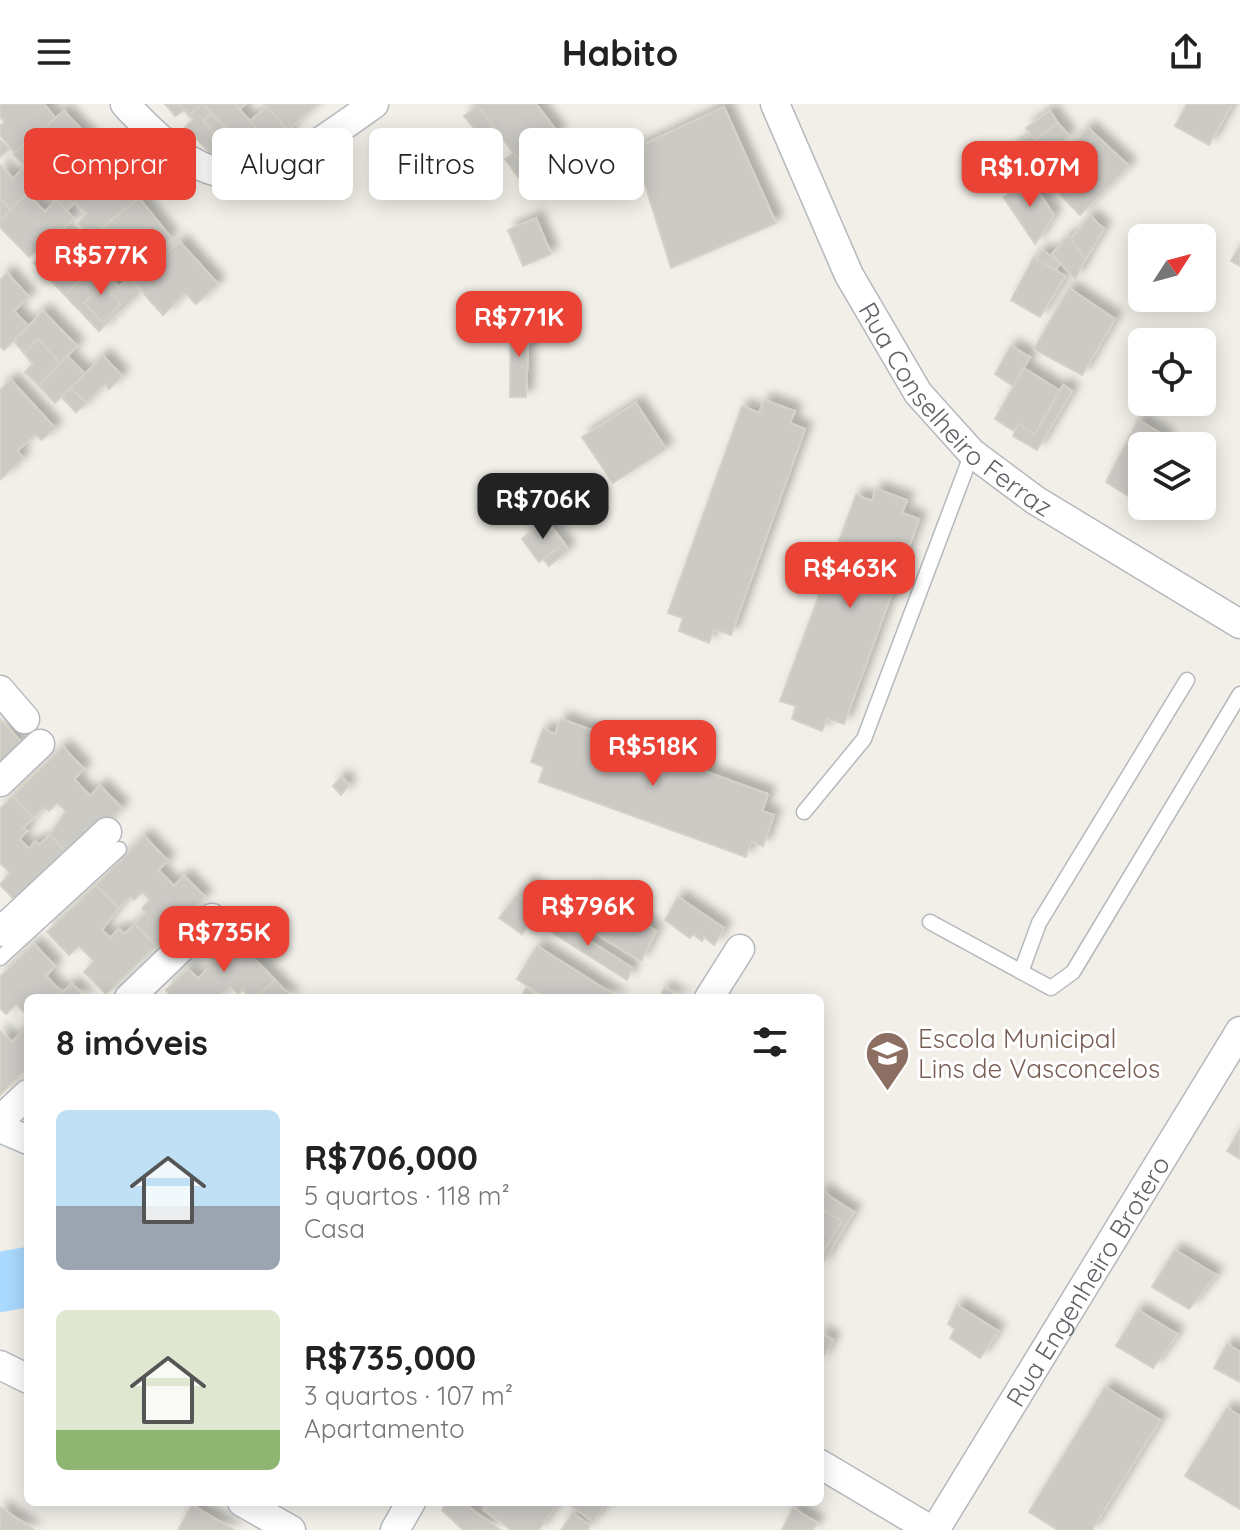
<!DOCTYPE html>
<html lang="pt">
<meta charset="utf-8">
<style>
:root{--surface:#fff;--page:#f2f2f2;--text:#222;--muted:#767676;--accent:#ea4335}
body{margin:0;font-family:Quicksand,sans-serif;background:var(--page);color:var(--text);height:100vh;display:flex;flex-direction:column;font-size:30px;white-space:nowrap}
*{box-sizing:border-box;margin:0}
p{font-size:26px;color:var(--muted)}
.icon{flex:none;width:44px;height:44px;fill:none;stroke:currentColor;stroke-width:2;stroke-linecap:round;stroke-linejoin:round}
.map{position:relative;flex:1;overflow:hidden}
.drawer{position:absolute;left:24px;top:890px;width:800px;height:512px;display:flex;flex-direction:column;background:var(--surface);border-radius:12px;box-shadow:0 4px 20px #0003}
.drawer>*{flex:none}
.top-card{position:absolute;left:24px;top:24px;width:800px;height:72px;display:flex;gap:16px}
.needle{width:52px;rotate:54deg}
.controls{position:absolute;left:1128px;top:120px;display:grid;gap:16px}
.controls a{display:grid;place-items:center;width:88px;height:88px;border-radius:12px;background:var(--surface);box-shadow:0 4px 20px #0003;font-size:40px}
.price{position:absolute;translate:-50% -68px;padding:0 18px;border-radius:16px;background:var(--accent);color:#fff;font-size:26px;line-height:52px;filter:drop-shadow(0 2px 4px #0008)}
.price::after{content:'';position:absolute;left:50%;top:48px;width:24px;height:18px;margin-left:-12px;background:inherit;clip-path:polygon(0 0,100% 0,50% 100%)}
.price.selected{background:#222;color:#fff}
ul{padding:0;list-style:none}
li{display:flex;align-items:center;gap:24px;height:200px;padding:0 32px}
li span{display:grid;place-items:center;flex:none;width:224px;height:160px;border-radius:12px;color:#555}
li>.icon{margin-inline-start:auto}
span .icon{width:96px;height:96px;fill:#fffc;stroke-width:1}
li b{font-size:34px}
h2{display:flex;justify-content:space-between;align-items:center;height:96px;padding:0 32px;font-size:34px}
.chip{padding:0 28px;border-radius:12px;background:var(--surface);box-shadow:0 4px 20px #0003;font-size:28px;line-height:72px}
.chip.selected{background:var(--accent);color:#fff}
header{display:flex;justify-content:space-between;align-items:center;height:104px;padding:0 32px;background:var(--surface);font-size:36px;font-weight:800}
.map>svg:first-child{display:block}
</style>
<header><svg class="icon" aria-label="menu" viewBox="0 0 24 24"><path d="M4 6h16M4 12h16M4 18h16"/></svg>Habito<svg class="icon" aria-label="share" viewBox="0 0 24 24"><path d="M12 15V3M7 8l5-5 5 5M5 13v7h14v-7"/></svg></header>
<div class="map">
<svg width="1240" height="1426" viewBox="0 0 1240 1426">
<defs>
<filter id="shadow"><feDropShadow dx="7" dy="-7" stdDeviation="4" flood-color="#0004"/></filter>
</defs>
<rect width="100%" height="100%" fill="#f1efe8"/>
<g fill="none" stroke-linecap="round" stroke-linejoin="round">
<path stroke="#aadaff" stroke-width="60" d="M0,1178l28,-5"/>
</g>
<g fill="#cccac5" stroke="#d6d1c6" stroke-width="2" filter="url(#shadow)">
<path d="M0,0h44l12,15 -41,34 -15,-18v-9l5,-4 -5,-5z"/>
<path d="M165,0h81l-7,5 11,12 17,-14 24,27 -29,27 -15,4 -32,-7 -30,-31 8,-7 -8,-10 -10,6z"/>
<path d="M179,0h22l-12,12z"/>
<path d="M203,0h31l32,34 -17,15z"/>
<path d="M264,0h52v1l-28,25z"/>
<path d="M476,0h60l23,30 -9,6 6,7 -30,22z"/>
<path d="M1187,0h45l-23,41 -34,-19z"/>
<path d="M478,2l16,21 -13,10 -17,-21z"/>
<path d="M724,3l52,116 -105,45 -37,-119z"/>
<path d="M64,7l78,84 -51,42 -13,-14 9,-9 -12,-12 -9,9 -24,-26 6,-6 -11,-12 -6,6 -18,-19z"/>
<path d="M1050,7l8,12 -23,17 -9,-12z"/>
<path d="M211,9l27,29 -8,8 -27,-29z"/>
<path d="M1058,19l11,13 -24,19 -10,-15z"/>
<path d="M1088,24l41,38 -49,49 -37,-38z"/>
<path d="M1031,30l19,27 -21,17 -19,-27z"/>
<path d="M0,36l9,9 -9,8z"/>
<path d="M514,49l12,16 -8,8 -13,-18z"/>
<path d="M0,61l13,14 12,-12 14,15 -28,28 -11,-12z"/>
<path d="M0,61l13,14 12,-12 14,15 -39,38z"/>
<path d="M1029,74l25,37 -19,29 -31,-46z"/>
<path d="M27,90l18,18 11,-12 18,19 -32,26 -32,-34z"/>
<path d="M27,90l18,18 11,-12 18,19 -45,38 -29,-30v-7z"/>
<path d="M0,94l11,12 -11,10z"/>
<path d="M139,94l32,40 -37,33 -18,-19 -7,5 -18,-20z"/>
<path d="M1090,112l14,13 -19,31 -14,-21z"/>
<path d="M536,114l15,36 -28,12 -15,-36z"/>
<path d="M66,128l14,16 11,-11 16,17 -42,41 -31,-32z"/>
<path d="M1069,132l16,24 -10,19 -23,-25z"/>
<path d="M91,133l16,17 -7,7 -16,-17z"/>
<path d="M180,138l38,42 -22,20 -11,-11 -22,22 -29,-32z"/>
<path d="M1240,142v20l-9,-5z"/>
<path d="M1042,146l18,13 -4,7 -19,-11z"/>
<path d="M1034,153l31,19 -25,41 -29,-17z"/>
<path d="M96,161l13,13 -31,31 -13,-14z"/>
<path d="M96,161l23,22 10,-9 12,13 -42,40 -34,-36z"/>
<path d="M7,169l22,24 -15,14 14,15 -24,24 -4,-4v-66z"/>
<path d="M103,181l18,19 -18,19 -19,-20z"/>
<path d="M1069,184l46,31 -33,56 -48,-26z"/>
<path d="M43,207l34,35 -38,40 -14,-14 8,-8 -19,-23z"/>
<path d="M511,217l18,1 -3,75h-16z"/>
<path d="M38,235l22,24 -21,23 -14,-14 8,-8 -9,-11z"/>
<path d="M1011,242l19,11 -17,29 -18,-12z"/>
<path d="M67,252l18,18 -30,29 -16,-17z"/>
<path d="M103,252l19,20 -13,13 -4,-5 -29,28 -14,-15z"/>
<path d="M1024,264l36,23 -25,43 -17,-10 -4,7 -19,-12z"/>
<path d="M11,276l44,48 -13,12 -7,-5 -18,16 6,7 -23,22v-90z"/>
<path d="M1063,281l9,6 -35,59 -24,-14 5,-12 17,10z"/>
<path d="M71,284l15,15 -10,9 -14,-15z"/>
<path d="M764,296l31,11 -5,12 15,6 -74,206 -17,-6 -5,14 -30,-12 4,-13 -15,-5 74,-207 17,7z"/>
<path d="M636,299l30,46 -53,34 -31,-46z"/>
<path d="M1138,316l29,17 -5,9h-20v36l-9,17 -27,-17z"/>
<path d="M876,385l31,11 -5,13 17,6 -75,205 -17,-6 -5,13 -30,-12 4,-13 -16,-5 76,-206 16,6z"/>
<path d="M546,416l18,23 -25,19 -17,-23z"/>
<path d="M564,439l4,7 -19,16 -6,-7z"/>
<path d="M0,615l22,24 -22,21z"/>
<path d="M561,615l207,75 -6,17 12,4 -11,31 -12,-4 -5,15 -207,-75 5,-15 -13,-5 12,-33 12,5z"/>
<path d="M63,643l21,22 -10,10 16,17 10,-10 22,22 -51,49 -21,-22 16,-24 -9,-8 -8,8 -5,-4 -11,11 -20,-22z"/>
<path d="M341,673l8,8 -8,10 -8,-9z"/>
<path d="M13,692l20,22 -10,10 4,3 -8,8 10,10 6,-8 4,4 11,-10 21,22 -50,49 -21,-21 10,-12 -10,-10v-54z"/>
<path d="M144,732l24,25 -10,9 16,16 10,-10 21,21 -49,49 -21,-22 11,-11 -4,-5 8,-8 -8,-8 -8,8 -4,-3 -12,11 -22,-23z"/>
<path d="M528,778l31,26 -5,11 -37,-24z"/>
<path d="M96,781l22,23 -16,22 8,8 9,-9 5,5 11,-10 21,22 -50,48 -22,-22 10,-11 -15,-15 -10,9 -22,-23z"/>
<path d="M591,785l65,42 -15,30 -67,-41z"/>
<path d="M517,791l21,14 -16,25 -23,-16z"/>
<path d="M678,793l46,31 -10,17 -10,-8 -2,4 -9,-7 -3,4 -25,-18z"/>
<path d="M551,812l81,52 -5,12 -82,-52z"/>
<path d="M226,826l49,50 -19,18h-6l-7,-8 -5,4 -8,-8 -10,9 3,3h-50l-7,-8 22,-21 10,10 17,-18 -10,-10z"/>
<path d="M34,840l21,22 -9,10 16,17 10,-9 14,14h-58v18l-12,-12 -10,10 -6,-6v-31z"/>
<path d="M537,842l82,52h-73l-29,-19z"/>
<path d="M275,876l17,18h-36z"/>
<path d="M526,884l13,9 -1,1h-17z"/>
<path d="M665,884l15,10h-21z"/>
<path d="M0,927l12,11 11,-11 5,5v31l-28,28z"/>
<path d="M1240,1026v29l-13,-8z"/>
<path d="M820,1086l34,22 -34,56z"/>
<path d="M820,1104l22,13 -22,36z"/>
<path d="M1175,1146l41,25 -27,34 -37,-22z"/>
<path d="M957,1201l41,26 -18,27 -30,-20 5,-9 -7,-5z"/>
<path d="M1138,1206l39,24 -24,34 -37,-22z"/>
<path d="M820,1229l13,7 -13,22z"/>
<path d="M1227,1240l13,8v30l-26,-14z"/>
<path d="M1105,1283l55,33 -68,110h-34l-29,-18z"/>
<path d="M1227,1304l13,8v93l-55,-33z"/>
<path d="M447,1398h15l37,27 -36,1 -21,-20z"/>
<path d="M490,1398h68l-19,28h-28l-27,-20z"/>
<path d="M567,1398h39l-13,20z"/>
<path d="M192,1401l42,25h-56z"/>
<path d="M0,1403l34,23h-34z"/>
<path d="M793,1404l24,15 -4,7h-31z"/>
<path d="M573,1409l17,13 -3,4h-26z"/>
</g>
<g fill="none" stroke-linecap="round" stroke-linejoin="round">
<defs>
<g id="service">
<path d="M804,708l60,-73 108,-286"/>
<path d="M930,818l121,66 22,-16 167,-278"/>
<path d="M0,854l119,-109"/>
<path d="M1021,868l18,-49 148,-243"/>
</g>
<g id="minor">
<path d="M125,0c101,110 141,77 249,0"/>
<path id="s1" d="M775,0l74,171 69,118 54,60 63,47 205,124"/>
<path d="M0,586l25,29"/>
<path d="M0,678l40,-38"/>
<path d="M0,828l107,-100"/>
<path d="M129,894l83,-80"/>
<path d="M709,894l31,-49"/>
<path d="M0,1016l28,-26"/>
<path d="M0,1024l28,12"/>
<path d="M0,1261l28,14"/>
<path d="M820,1360l111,66"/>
<path d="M242,1398l49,28"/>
<path d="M395,1426l16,-28"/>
<path id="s2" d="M935,1426l305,-499"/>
</g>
</defs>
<use href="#service" stroke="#b5b8bc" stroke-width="17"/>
<use href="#minor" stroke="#b5b8bc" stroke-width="31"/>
<use href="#service" stroke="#fff" stroke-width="14"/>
<use href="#minor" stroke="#fff" stroke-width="28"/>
</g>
<defs>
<symbol id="school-pin" viewBox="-11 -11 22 30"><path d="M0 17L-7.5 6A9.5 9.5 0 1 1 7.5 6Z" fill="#8d6e63" stroke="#fff"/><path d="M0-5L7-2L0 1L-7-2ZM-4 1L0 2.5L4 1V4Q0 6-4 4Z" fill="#fff"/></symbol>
</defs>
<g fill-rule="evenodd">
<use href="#school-pin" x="862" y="924" width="51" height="69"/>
</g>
<g text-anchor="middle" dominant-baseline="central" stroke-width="6" stroke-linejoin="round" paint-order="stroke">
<g font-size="26" fill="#5f6368" stroke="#fff">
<text stroke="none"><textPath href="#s1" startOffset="360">Rua Conselheiro Ferraz</textPath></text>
<text stroke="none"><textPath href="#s2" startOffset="292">Rua Engenheiro Brotero</textPath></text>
</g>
<g font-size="26" fill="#785e54" stroke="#fff" text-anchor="start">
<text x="918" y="934">Escola Municipal<tspan x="918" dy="30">Lins de Vasconcelos</tspan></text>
</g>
</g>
</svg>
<div class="controls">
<a><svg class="needle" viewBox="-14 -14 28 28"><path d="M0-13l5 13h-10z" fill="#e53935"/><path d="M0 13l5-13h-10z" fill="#767676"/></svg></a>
<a><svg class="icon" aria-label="locate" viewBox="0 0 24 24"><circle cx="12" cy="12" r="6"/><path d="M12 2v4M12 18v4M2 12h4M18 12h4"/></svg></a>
<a><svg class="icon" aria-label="layers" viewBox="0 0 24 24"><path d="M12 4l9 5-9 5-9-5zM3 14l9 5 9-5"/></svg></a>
</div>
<b class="price" style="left:1030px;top:105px">R$1.07M</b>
<b class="price" style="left:101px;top:193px">R$577K</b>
<b class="price" style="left:519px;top:255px">R$771K</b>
<b class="price selected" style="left:543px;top:437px">R$706K</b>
<b class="price" style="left:850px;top:506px">R$463K</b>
<b class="price" style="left:653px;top:684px">R$518K</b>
<b class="price" style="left:588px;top:844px">R$796K</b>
<b class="price" style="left:224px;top:870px">R$735K</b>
<div class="top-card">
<a class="chip selected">Comprar</a>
<a class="chip">Alugar</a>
<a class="chip">Filtros</a>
<a class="chip">Novo</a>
</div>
<section class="drawer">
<h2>8 imóveis<svg class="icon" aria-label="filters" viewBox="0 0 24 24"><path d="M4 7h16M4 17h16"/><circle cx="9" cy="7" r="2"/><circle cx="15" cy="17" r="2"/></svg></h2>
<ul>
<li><span style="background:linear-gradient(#bfe0f5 60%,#9aa5b1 0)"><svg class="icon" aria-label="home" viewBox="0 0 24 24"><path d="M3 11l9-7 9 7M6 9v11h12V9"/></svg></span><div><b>R$706,000</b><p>5 quartos · 118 m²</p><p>Casa</p></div></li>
<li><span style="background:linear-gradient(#dfe7d0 75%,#8fb573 0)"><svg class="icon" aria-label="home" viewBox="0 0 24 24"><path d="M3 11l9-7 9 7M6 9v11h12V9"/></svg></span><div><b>R$735,000</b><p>3 quartos · 107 m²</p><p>Apartamento</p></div></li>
</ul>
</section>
</div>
